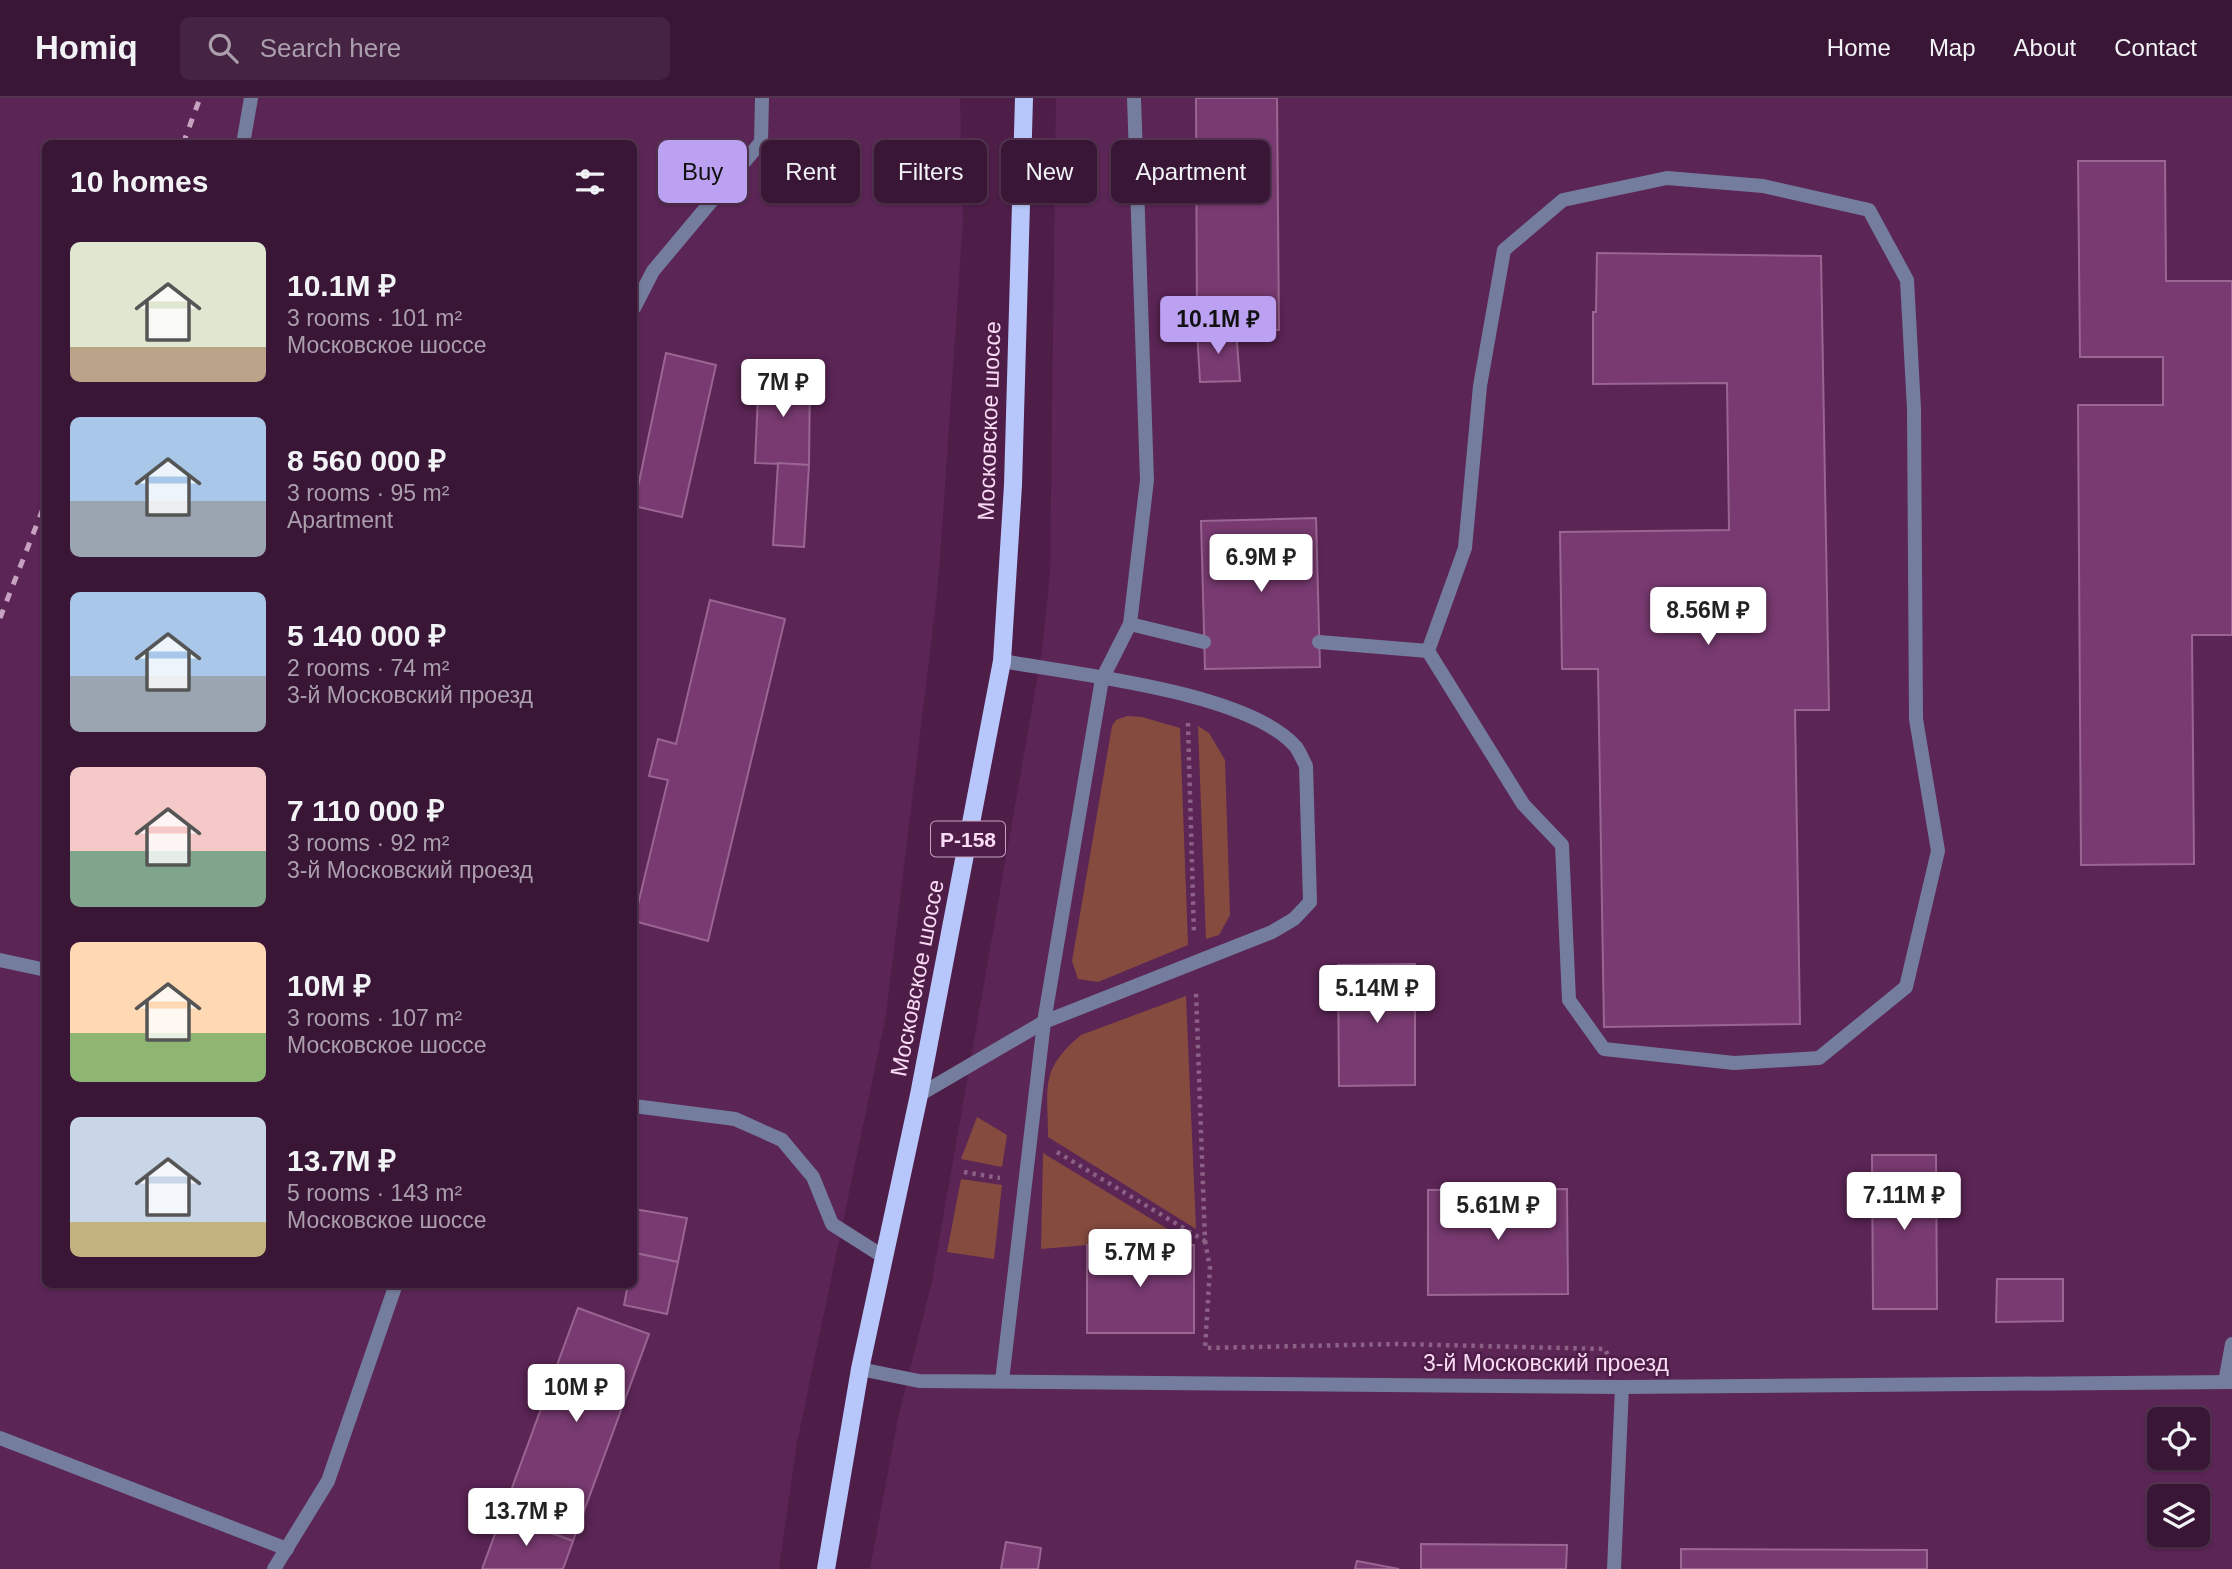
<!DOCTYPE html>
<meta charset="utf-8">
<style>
:root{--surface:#3a1636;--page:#452342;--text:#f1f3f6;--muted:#ab9fad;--line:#543551;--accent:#bca0f2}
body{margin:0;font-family:Arial,sans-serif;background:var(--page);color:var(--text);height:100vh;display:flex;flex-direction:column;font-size:26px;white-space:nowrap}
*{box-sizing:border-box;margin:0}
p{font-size:23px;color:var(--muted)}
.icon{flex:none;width:38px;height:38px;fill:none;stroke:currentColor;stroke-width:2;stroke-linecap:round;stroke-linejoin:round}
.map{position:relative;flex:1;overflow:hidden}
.details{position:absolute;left:42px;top:42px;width:595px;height:1148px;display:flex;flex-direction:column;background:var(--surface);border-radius:10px;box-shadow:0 2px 5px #0004,0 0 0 2px var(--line)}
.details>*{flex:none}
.top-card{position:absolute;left:658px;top:42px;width:665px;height:63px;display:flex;gap:14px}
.buttons{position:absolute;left:2147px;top:1309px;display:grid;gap:14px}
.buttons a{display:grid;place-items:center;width:63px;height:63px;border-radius:10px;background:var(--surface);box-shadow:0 2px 5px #0004,0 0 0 2px var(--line);font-size:35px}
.price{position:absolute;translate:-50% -60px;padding:0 16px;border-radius:7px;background:#fff;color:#222;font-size:23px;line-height:46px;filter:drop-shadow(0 2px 4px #0008)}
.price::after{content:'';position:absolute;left:50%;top:42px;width:21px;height:16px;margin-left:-10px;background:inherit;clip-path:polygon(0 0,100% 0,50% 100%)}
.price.active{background:var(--accent);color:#111}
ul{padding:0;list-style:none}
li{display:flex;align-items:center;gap:21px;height:175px;padding:0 28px}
li span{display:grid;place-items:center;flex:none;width:196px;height:140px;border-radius:10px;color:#555}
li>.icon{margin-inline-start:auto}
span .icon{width:84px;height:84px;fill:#fffc;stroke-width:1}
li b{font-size:30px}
h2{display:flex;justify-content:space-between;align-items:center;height:84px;padding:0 28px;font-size:30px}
.tag{padding:0 24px;border-radius:10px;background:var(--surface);box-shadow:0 2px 5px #0004,0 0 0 2px var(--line);font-size:24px;line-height:63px}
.tag.active{background:var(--accent);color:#111}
header{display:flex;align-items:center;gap:42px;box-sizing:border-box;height:98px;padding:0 35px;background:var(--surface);border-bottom:2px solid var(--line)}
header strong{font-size:33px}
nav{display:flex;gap:38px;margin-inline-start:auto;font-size:24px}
.search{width:490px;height:63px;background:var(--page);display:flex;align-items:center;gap:18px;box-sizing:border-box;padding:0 24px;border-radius:10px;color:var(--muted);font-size:26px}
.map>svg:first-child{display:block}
</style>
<header>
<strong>Homiq</strong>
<div class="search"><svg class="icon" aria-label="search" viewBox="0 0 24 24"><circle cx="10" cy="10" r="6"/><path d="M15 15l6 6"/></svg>Search here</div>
<nav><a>Home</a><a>Map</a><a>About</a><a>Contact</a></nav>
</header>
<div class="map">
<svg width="2232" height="1471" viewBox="0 0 2232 1471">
<rect width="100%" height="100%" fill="#4e1e48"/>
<g fill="#5b2555" fill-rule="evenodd">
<path d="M0,0h960l3,121 -20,297 -6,78 -51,421 -89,428 -18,126h-779zM46,46h588v1140h-588z"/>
<path d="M1056,0h1176v1471h-1362l28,-151 34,-137 110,-630 8,-77zM2160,1321h38v39h-38zM2160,1398h38v39h-38z"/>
</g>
<g fill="#864b3f">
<path d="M1127,618l15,1 38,11 8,217 -90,37 -20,-3 -6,-18 40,-235 4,-6z"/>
<path d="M1198,628l11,7 16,27 5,155 -11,20 -13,4z"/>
<path d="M1186,898l10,233 -148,-92c0,-50 -9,-67 33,-102z"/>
<path d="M977,1019l30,18 -5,32 -41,-8z"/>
<path d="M1043,1055l151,92h-107l-46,4z"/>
<path d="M961,1081l41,6 -8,74 -47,-7z"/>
</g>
<g fill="#783a70" stroke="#9a6592" stroke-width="2">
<path d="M1196,0h81l2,232h-82z"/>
<path d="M2078,63h87l1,120h66v354h-40l2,229 -113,1 -3,-460h85v-48h-83z"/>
<path d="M1597,155l224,3 8,454h-34l5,314 -196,3 -6,-358h-36l-2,-137 169,-2 -2,-147 -134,1v-72h3z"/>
<path d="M1197,232h39l4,51 -40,1z"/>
<path d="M666,255l50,12 -34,152 -48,-11z"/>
<path d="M759,275l51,2 -1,90 -54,-2z"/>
<path d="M778,365l31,2 -5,82 -31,-2z"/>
<path d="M1316,420l4,149 -115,2 -4,-148z"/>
<path d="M710,502l75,19 -77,322 -74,-20 34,-141 -19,-4 9,-37 18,5z"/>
<path d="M1415,866v121l-76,1 -1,-121z"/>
<path d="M1872,1057h64l1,154h-64z"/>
<path d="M1567,1091l1,105 -140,1v-105z"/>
<path d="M634,1111l53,9 -9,44 -43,-9 -1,7z"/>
<rect x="1087" y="1147" width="107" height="88"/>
<path d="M635,1155l43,9 -11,52 -43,-9 4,-21h6z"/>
<path d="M1997,1181h66v42l-67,1z"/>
<path d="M578,1210l71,26 -76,207 -71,-26z"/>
<path d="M502,1417l71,26 -10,28h-81z"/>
<path d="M1006,1444l35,6 -3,21h-37z"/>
<path d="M1421,1446l146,1 -1,24h-145z"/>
<path d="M1681,1451l246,1v19h-246z"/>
<path d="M1357,1463l42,8h-44z"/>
</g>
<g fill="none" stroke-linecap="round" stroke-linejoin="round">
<g stroke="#8b6185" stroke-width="4.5" stroke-dasharray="3.5 5" stroke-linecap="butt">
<path d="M1188,625l6,212"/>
<path d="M1057,1054l148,89 -9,-248"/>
<path d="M964,1074l36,6"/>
<path d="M1205,1143l5,27 -5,80 193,-4 207,5 5,11"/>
</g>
<g stroke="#747d9d" stroke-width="14">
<path d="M243,46l8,-46"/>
<path d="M634,210l19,-37 108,-129 1,-44"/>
<path d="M1130,526l74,18"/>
<path d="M1319,544l109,9 95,153 39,41 7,155 35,49 130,14 85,-5 87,-71 32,-136 -22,-132 -2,-310 -7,-129 -38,-70 -106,-24 -96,-8 -104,22 -59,50 -24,136 -15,162 -37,103"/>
<path d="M0,862l46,10"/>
<path d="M919,997l125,-73 228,-90 22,-13 16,-17 -4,-136c-3,-6 -6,-13 -10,-19 -47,-55 -222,-73 -294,-86"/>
<path d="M634,1008l101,13 47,21 31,37 19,47 52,33"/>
<path d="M1002,1283l42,-359 58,-343 28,-55 17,-144 -13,-382"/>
<path d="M2225,1284l7,-38"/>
<path d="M0,1340l287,111"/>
<path d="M274,1471l54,-88 68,-197"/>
<path d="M1614,1471l8,-182"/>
</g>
<path stroke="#747d9d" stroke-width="14" d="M860,1271l59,12 703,6 610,-5"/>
<path stroke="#b7c6fb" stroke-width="18" d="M826,1471l34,-200 59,-274 83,-434 11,-176 11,-387"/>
<g stroke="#c6a2c0" stroke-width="5" stroke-dasharray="9 9" stroke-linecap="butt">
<path d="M183,46l17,-46"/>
<path d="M0,520l46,-117"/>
</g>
</g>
<g text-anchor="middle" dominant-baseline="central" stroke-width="5" stroke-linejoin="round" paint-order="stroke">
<rect fill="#4e1e48" stroke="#c6a2c0" stroke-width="2" x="931" y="723.5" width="74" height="35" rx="5"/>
<g font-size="21" font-weight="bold" fill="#fadbf4">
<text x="968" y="741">Р-158</text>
</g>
<g font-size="23" fill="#fadbf4" stroke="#4e1e48">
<text transform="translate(989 323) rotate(-88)">Московское шоссе</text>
<text transform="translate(917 880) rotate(-79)">Московское шоссе</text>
<text x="1546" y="1265">3-й Московский проезд</text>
</g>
</g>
</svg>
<div class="buttons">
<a><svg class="icon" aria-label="locate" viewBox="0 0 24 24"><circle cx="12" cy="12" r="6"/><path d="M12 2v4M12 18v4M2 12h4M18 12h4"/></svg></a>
<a><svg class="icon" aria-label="layers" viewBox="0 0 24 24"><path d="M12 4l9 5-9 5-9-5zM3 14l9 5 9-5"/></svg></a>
</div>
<b class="price active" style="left:1218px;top:258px">10.1M ₽</b>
<b class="price" style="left:783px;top:321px">7M ₽</b>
<b class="price" style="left:1261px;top:496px">6.9M ₽</b>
<b class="price" style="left:1708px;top:549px">8.56M ₽</b>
<b class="price" style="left:1377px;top:927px">5.14M ₽</b>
<b class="price" style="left:1904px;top:1134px">7.11M ₽</b>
<b class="price" style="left:1498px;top:1144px">5.61M ₽</b>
<b class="price" style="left:1140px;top:1191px">5.7M ₽</b>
<b class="price" style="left:576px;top:1326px">10M ₽</b>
<b class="price" style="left:526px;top:1450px">13.7M ₽</b>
<div class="top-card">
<a class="tag active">Buy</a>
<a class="tag">Rent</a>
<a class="tag">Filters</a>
<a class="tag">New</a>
<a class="tag">Apartment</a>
</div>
<section class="details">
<h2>10 homes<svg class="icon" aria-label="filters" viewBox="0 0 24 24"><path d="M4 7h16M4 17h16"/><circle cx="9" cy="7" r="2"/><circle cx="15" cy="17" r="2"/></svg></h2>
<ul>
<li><span style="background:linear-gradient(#dfe7d0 75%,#b9a48a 0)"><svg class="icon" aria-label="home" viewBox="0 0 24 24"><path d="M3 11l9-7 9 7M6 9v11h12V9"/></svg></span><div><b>10.1M ₽</b><p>3 rooms · 101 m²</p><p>Московское шоссе</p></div></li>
<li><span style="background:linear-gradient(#a9c7e8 60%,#9aa5b1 0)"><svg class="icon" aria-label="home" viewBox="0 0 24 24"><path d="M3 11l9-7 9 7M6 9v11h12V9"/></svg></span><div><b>8 560 000 ₽</b><p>3 rooms · 95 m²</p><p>Apartment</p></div></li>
<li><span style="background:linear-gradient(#a9c7e8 60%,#9aa5b1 0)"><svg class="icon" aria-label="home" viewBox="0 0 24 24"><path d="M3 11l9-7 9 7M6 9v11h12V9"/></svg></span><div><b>5 140 000 ₽</b><p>2 rooms · 74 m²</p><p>3-й Московский проезд</p></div></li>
<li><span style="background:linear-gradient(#f6c9c9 60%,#7fa58c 0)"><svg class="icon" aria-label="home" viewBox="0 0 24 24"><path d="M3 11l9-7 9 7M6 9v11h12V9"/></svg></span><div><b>7 110 000 ₽</b><p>3 rooms · 92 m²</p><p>3-й Московский проезд</p></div></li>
<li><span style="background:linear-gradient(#ffd9b3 65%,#8fb573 0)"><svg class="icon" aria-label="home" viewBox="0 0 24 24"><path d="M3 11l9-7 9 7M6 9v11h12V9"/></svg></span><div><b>10M ₽</b><p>3 rooms · 107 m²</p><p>Московское шоссе</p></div></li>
<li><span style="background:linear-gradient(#c9d6e8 75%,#c2b280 0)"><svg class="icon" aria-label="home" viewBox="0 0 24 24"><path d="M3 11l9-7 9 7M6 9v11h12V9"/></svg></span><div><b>13.7M ₽</b><p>5 rooms · 143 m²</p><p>Московское шоссе</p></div></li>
</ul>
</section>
</div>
